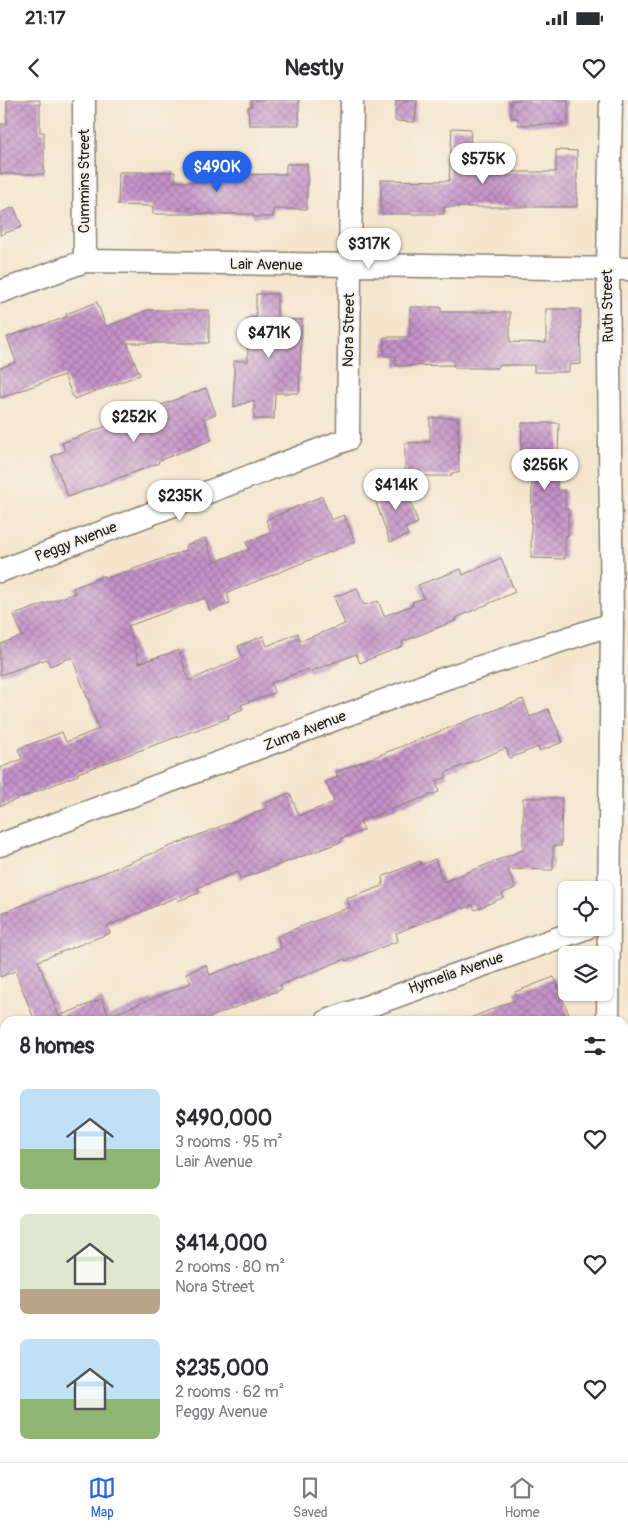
<!DOCTYPE html>
<meta charset="utf-8">
<style>
:root{--surface:#fff;--page:#f2f2f3;--text:#2b2b33;--muted:#7c7c81;--line:#e1e1e2;--accent:#2563eb}
body{margin:0;font-family:Pangolin,sans-serif;background:var(--page);color:var(--text);height:100vh;display:flex;flex-direction:column;font-size:19px;white-space:nowrap}
*{box-sizing:border-box;margin:0}
p{font-size:16px;color:var(--muted)}
.icon{flex:none;width:28px;height:28px;fill:none;stroke:currentColor;stroke-width:2;stroke-linecap:round;stroke-linejoin:round}
.map{position:relative;flex:1;overflow:hidden}
.side{position:absolute;left:0px;top:916px;width:629px;height:446px;display:flex;flex-direction:column;background:var(--surface);border-radius:15px 15px 0 0;box-shadow:0 1px 4px #0004}
.side>*{flex:none}
.controls{position:absolute;left:558px;top:781px;display:grid;gap:10px}
.controls a{display:grid;place-items:center;width:55px;height:55px;border-radius:8px;background:var(--surface);box-shadow:0 1px 4px #0004;font-size:25px}
.price{position:absolute;translate:-50% -42px;padding:0 11px;border-radius:18px;background:#fff;color:#222;font-size:16px;line-height:32px;filter:drop-shadow(0 1px 2px #0008)}
.price::after{content:'';position:absolute;left:50%;top:30px;width:15px;height:11px;margin-left:-8px;background:inherit;clip-path:polygon(0 0,100% 0,50% 100%)}
.price.current{background:var(--accent);color:#fff}
ul{padding:0;list-style:none}
li{display:flex;align-items:center;gap:15px;height:125px;padding:0 20px}
li span{display:grid;place-items:center;flex:none;width:140px;height:100px;border-radius:8px;color:#555}
li>.icon{margin-inline-start:auto}
span .icon{width:60px;height:60px;fill:#fffc;stroke-width:1}
li b{font-size:21px}
h2{display:flex;justify-content:space-between;align-items:center;height:60px;padding:0 20px;font-size:21px}
.status{display:flex;justify-content:space-between;align-items:center;height:35px;padding:0 25px;background:var(--surface);direction:ltr}
.status svg{height:14px;fill:currentColor}
header{display:flex;justify-content:space-between;align-items:center;height:65px;padding:0 20px;background:var(--surface);font-size:22px;font-weight:700}
.tab-bar{display:flex;justify-content:space-around;align-items:center;height:70px;border-top:1px solid var(--line);background:var(--surface);font-size:14px;color:var(--muted)}
.tab-bar a{display:grid;justify-items:center;gap:2px}
.tab-bar .current{color:var(--accent)}
.map>svg:first-child{display:block}
</style>
<div class="status"><b>21:17</b><svg viewBox="0 0 49 12"><path d="M0 12V9h3v3zM5 12V6h3v6zM10 12V3h3v9zM15 12V0h3v12zM26 1h20v11H26zM47 4h2v5h-2z"/></svg></div>
<header><svg class="icon" aria-label="back" viewBox="0 0 24 24"><path d="M15 5l-7 7 7 7"/></svg>Nestly<svg class="icon" aria-label="heart" viewBox="0 0 24 24"><path d="M12 20l-8-8c-3-5 5-10 8-4 3-6 11-1 8 4z"/></svg></header>
<div class="map">
<svg width="628" height="1362" viewBox="0 0 628 1362">
<defs>
<pattern id="building-cross-hatch" width="8" height="8" patternUnits="userSpaceOnUse" patternTransform="scale(1.25)"><rect width="8" height="8" fill="#c593c9"/><path d="M0 0l8 8M0 8l8-8" fill="none" stroke="#9f77a2"/></pattern>
</defs>
<rect width="100%" height="100%" fill="#f7f3e8"/>
<filter id="ink" filterUnits="userSpaceOnUse"><feTurbulence type="fractalNoise" baseFrequency=".02" numOctaves="2"/><feDisplacementMap in="SourceGraphic" scale="10" xChannelSelector="R" yChannelSelector="G"/><feConvolveMatrix kernelMatrix="1 2 1 2 8 2 1 2 1" color-interpolation-filters="sRGB"/></filter>
<filter id="wash" filterUnits="userSpaceOnUse"><feTurbulence type="fractalNoise" baseFrequency=".0096" numOctaves="4" result="noise"/><feDisplacementMap in="SourceGraphic" scale="20" xChannelSelector="R" yChannelSelector="G"/><feGaussianBlur stdDeviation="1.12" result="paint"/><feColorMatrix in="noise" values="0 0 0 0 0 0 0 0 0 0 0 0 0 0 0 0 0 1.4 0 .05"/><feComposite in="paint" operator="in"/></filter>
<g filter="url(#wash)">
<rect width="100%" height="100%" fill="#f5e5cd"/>
<g id="blocks">
<g fill="url(#building-cross-hatch)">
<path d="M7,0h33v32h4v42h-44v-50h7z"/>
<path d="M251,0h48v25h-50l-1,-18h3z"/>
<path d="M396,0h21l-2,22 -20,-1z"/>
<path d="M511,0h57v24l-50,1v-7h-7z"/>
<path d="M452,28l19,1 -2,33h28v10h59v-22l21,1v56h-133v7h-63v-34l68,1z"/>
<path d="M286,64h21v45h-34v8h-20v-3h-100v-8l-35,-1 1,-33h56v10h45v-7l66,-1z"/>
<path d="M14,107l8,20 -22,8v-22z"/>
<path d="M256,194h21v26h25l-3,73h-24l-1,26h-20v-19l-20,7v-46h14l-1,-43h9z"/>
<path d="M97,202l9,25 42,-17h61v33h-82l13,32 -66,24 -10,-24 -64,23v-30l16,-6 -9,-25 60,-20 -1,-3z"/>
<path d="M410,207h31v5h69v30l36,1v-34h34l1,55 -12,1v7h-35v-7h-36v3h-44v-3l-58,1v-10h-12v-19h26z"/>
<path d="M206,288l10,26 -12,5 8,21 -54,21 1,2 -91,34 -16,-41 13,-5 -3,-8z"/>
<path d="M430,318h28l1,55h-8v3h-46v-33l25,-1z"/>
<path d="M522,323h37l-2,67h8v19h3v27h-3v23l-34,-1 1,-86h-3v-12h-8z"/>
<path d="M404,383l14,40 -13,5 3,7 -18,7 -17,-48z"/>
<path d="M322,396l9,24 13,-5 11,27 -128,51 3,10 -20,8 -5,-13 -77,28 11,37 40,-13 10,31 53,-24 -4,-11 25,-10 4,10 31,-13 2,8 45,-17 -11,-27 23,-9 7,17 14,-4 6,15 29,-11 -1,-3 12,-4 -6,-13 43,-16 2,6 38,-17 14,34 -59,26 1,2 -55,22 1,4 -43,17 -4,-9 -47,18 -1,-3 -37,14 3,10 -33,12 2,4 -15,6 1,3 -151,55v2l-78,31v-38l22,-9 -4,-10 44,-17 4,10 33,-13 -27,-72 -22,9 -3,-7 -47,16v-31l22,-8 -8,-21 61,-22 -2,-5 31,-12 1,3 82,-29 -2,-4 20,-8 9,24 35,-13 -3,-7 25,-9 -5,-13z"/>
<path d="M523,599l7,18 18,-8 15,33 -24,9 -1,-4 -28,11 -4,-10 -61,25 2,4 -11,4 3,11 -79,29 4,9 -24,9 1,3 -101,37 -2,-7 -41,16 2,5 -21,8 -1,-4 -70,29 3,7 -72,28 21,55 43,-17 7,17 82,-33 -5,-10 20,-8 4,10 71,-27 -4,-12 73,-29 -3,-8 36,-13 -1,-9 38,-16 1,4 14,-6 8,23 80,-32v-52h39l-1,48h-8v24l-45,-1 7,19 -13,6 2,3 -29,13 -2,-5 -10,4 -1,-2 -66,26 2,8 -52,20 -1,-2 -65,26 2,4 -81,32h-166l-20,-50 -15,6v-63l267,-106 -2,-5 25,-10 9,23 35,-14 -8,-20 12,-5 -2,-5z"/>
<path d="M554,877l16,40 -10,4h-97l54,-22 -2,-7z"/>
</g>
</g>
</g>
<g filter="url(#ink)">
<use href="#blocks" fill-opacity="0" stroke="#888074" stroke-width="1"/>
<g fill="none" stroke-linecap="round" stroke-linejoin="round">
<defs>
<g id="street">
<path d="M84,0l1,161"/>
<path d="M0,192l85,-31 543,8"/>
<path d="M0,471l348,-132 4,-339"/>
<path d="M0,745l431,-162 181,-59"/>
<path d="M327,921l259,-93"/>
<path d="M608,921l4,-397 -4,-355 3,-169"/>
<path d="M0,1047l5,-2"/>
<path d="M0,1349l5,-2"/>
<path d="M605,1362v-4"/>
</g>
</defs>
<use href="#street" stroke="#888074" stroke-width="25"/>
<use href="#street" stroke="#fff" stroke-width="22"/>
</g>
</g>
<g text-anchor="middle" dominant-baseline="central" stroke-width="4" stroke-linejoin="round" paint-order="stroke">
<g font-size="15" fill="#1c1c1c" stroke="#f7f3e8">
<text transform="translate(84 81) rotate(-90)">Cummins Street</text>
<text transform="translate(266 165) rotate(1)">Lair Avenue</text>
<text transform="translate(608 206) rotate(-91)">Ruth Street</text>
<text transform="translate(349 230) rotate(-89)">Nora Street</text>
<text transform="translate(76 442) rotate(-21)">Peggy Avenue</text>
<text transform="translate(305 631) rotate(-21)">Zuma Avenue</text>
<text transform="translate(456 873) rotate(-19)">Hymelia Avenue</text>
</g>
</g>
</svg>
<div class="controls">
<a><svg class="icon" aria-label="locate" viewBox="0 0 24 24"><circle cx="12" cy="12" r="6"/><path d="M12 2v4M12 18v4M2 12h4M18 12h4"/></svg></a>
<a><svg class="icon" aria-label="layers" viewBox="0 0 24 24"><path d="M12 4l9 5-9 5-9-5zM3 14l9 5 9-5"/></svg></a>
</div>
<b class="price" style="left:483px;top:85px">$575K</b>
<b class="price current" style="left:217px;top:93px">$490K</b>
<b class="price" style="left:369px;top:170px">$317K</b>
<b class="price" style="left:269px;top:259px">$471K</b>
<b class="price" style="left:134px;top:343px">$252K</b>
<b class="price" style="left:545px;top:391px">$256K</b>
<b class="price" style="left:396px;top:411px">$414K</b>
<b class="price" style="left:180px;top:422px">$235K</b>
<section class="side">
<h2>8 homes<svg class="icon" aria-label="filters" viewBox="0 0 24 24"><path d="M4 7h16M4 17h16"/><circle cx="9" cy="7" r="2"/><circle cx="15" cy="17" r="2"/></svg></h2>
<ul>
<li><span style="background:linear-gradient(#bfe0f5 60%,#8fb573 0)"><svg class="icon" aria-label="home" viewBox="0 0 24 24"><path d="M3 11l9-7 9 7M6 9v11h12V9"/></svg></span><div><b>$490,000</b><p>3 rooms · 95 m²</p><p>Lair Avenue</p></div><svg class="icon" aria-label="heart" viewBox="0 0 24 24"><path d="M12 20l-8-8c-3-5 5-10 8-4 3-6 11-1 8 4z"/></svg></li>
<li><span style="background:linear-gradient(#dfe7d0 75%,#b9a48a 0)"><svg class="icon" aria-label="home" viewBox="0 0 24 24"><path d="M3 11l9-7 9 7M6 9v11h12V9"/></svg></span><div><b>$414,000</b><p>2 rooms · 80 m²</p><p>Nora Street</p></div><svg class="icon" aria-label="heart" viewBox="0 0 24 24"><path d="M12 20l-8-8c-3-5 5-10 8-4 3-6 11-1 8 4z"/></svg></li>
<li><span style="background:linear-gradient(#bfe0f5 60%,#8fb573 0)"><svg class="icon" aria-label="home" viewBox="0 0 24 24"><path d="M3 11l9-7 9 7M6 9v11h12V9"/></svg></span><div><b>$235,000</b><p>2 rooms · 62 m²</p><p>Peggy Avenue</p></div><svg class="icon" aria-label="heart" viewBox="0 0 24 24"><path d="M12 20l-8-8c-3-5 5-10 8-4 3-6 11-1 8 4z"/></svg></li>
</ul>
</section>
</div>
<nav class="tab-bar">
<a class="current"><svg class="icon" aria-label="map" viewBox="0 0 24 24"><path d="M3 6l6-2 6 2 6-2v14l-6 2-6-2-6 2zM9 4v14M15 6v14"/></svg>Map</a>
<a><svg class="icon" aria-label="saved" viewBox="0 0 24 24"><path d="M7 4h10v16l-5-4-5 4z"/></svg>Saved</a>
<a><svg class="icon" aria-label="home" viewBox="0 0 24 24"><path d="M3 11l9-7 9 7M6 9v11h12V9"/></svg>Home</a>
</nav>
